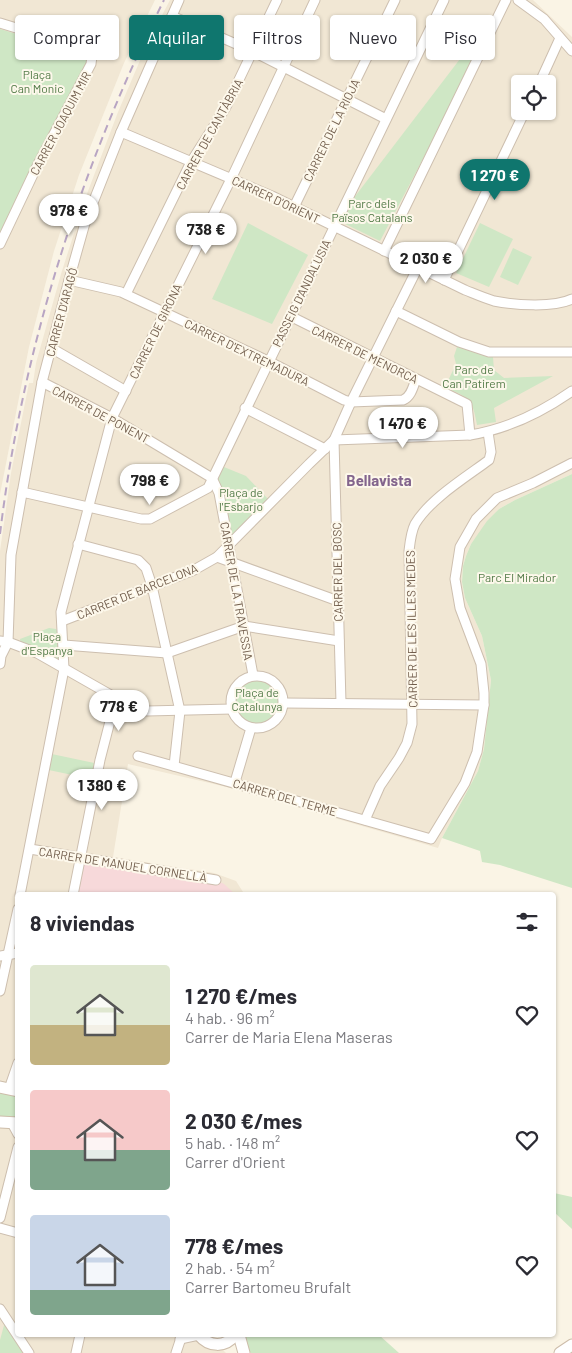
<!DOCTYPE html>
<html lang="es">
<meta charset="utf-8">
<style>
:root{--surface:#fff;--page:#f2f2f3;--text:#2b2b33;--muted:#7c7c81;--accent:#0f766e}
body{margin:0;font-family:Barlow,sans-serif;background:var(--page);color:var(--text);height:100vh;display:flex;flex-direction:column;font-size:19px;white-space:nowrap}
*{box-sizing:border-box;margin:0}
p{font-size:16px;color:var(--muted)}
.icon{flex:none;width:28px;height:28px;fill:none;stroke:currentColor;stroke-width:2;stroke-linecap:round;stroke-linejoin:round}
.map{position:relative;flex:1;overflow:hidden}
.drawer{position:absolute;left:15px;top:892px;width:541px;height:445px;display:flex;flex-direction:column;background:var(--surface);border-radius:5px;box-shadow:0 1px 4px #0004}
.drawer>*{flex:none}
.guide{position:absolute;left:15px;top:15px;width:542px;height:45px;display:flex;gap:10px}
.tools{position:absolute;left:511px;top:75px;display:grid;gap:10px}
.tools a{display:grid;place-items:center;width:45px;height:45px;border-radius:5px;background:var(--surface);box-shadow:0 1px 4px #0004;font-size:25px}
.price{position:absolute;translate:-50% -42px;padding:0 11px;border-radius:18px;background:#fff;color:#222;font-size:16px;line-height:32px;filter:drop-shadow(0 1px 2px #0008)}
.price::after{content:'';position:absolute;left:50%;top:30px;width:15px;height:11px;margin-left:-8px;background:inherit;clip-path:polygon(0 0,100% 0,50% 100%)}
.price.selected{background:var(--accent);color:#fff}
ul{padding:0;list-style:none}
li{display:flex;align-items:center;gap:15px;height:125px;padding:0 15px}
li span{display:grid;place-items:center;flex:none;width:140px;height:100px;border-radius:5px;color:#555}
li>.icon{margin-inline-start:auto}
span .icon{width:60px;height:60px;fill:#fffc;stroke-width:1}
li b{font-size:21px}
h2{display:flex;justify-content:space-between;align-items:center;height:60px;padding:0 15px;font-size:21px}
.tag{padding:0 18px;border-radius:5px;background:var(--surface);box-shadow:0 1px 4px #0004;font-size:18px;line-height:45px}
.tag.selected{background:var(--accent);color:#fff}
.map>svg:first-child{display:block}
</style>
<div class="map">
<svg width="572" height="1353" viewBox="0 0 572 1353">
<rect width="100%" height="100%" fill="#faf4e5"/>
<g fill="#f1e7d4" fill-rule="evenodd">
<path d="M0,0h155l-31,63 -45,112 -25,76 -25,96 -29,147z"/>
<path d="M170,0h363l39,37v437l-57,26 -16,9 -28,35 -5,12 -3,10 -1,16 3,16 17,38 9,44 -7,69 -6,22 -36,67 -4,10 -207,-60 -103,-24 -15,93 101,16 22,8 9,14h-227v440h190l18,18h-226v-802l11,-78 18,-90h4l3,-20 25,-89 24,-75 33,-87 29,-68zM520,84h28v27h-28z"/>
</g>
<path fill="#f7d9da" d="M81,857l135,23 8,4 12,11h-163z"/>
<g fill="#cfe7c5">
<path d="M505,0h1l-126,241 -43,-21z"/>
<path d="M0,29l89,27v7l-87,169 -2,-1z"/>
<path d="M248,223l60,32 -36,69 -60,-25z"/>
<path d="M480,223l33,16 -24,48 -33,-14z"/>
<path d="M513,248l19,9 -14,28 -18,-8z"/>
<path d="M458,344l35,13 1,13 10,8 49,-2 -59,32 2,14 -19,3c-5,-28 -7,-26 -32,-38l11,-23 -2,-8z"/>
<path d="M224,467l22,9 22,23 -36,43 -20,-64z"/>
<path d="M572,474v414l-72,-23 -18,-3 -2,-11 -38,-13 36,-67 6,-22 7,-69 -9,-44 -17,-38 -3,-16 1,-16 3,-10 5,-12 16,-23 12,-12 16,-9z"/>
<path d="M49,628l7,1 3,4 3,26 -7,3 -34,-17 -1,-6z"/>
<circle cx="257" cy="699" r="25"/>
<path d="M47,753l52,11 -3,16 -52,-11z"/>
<path d="M0,1093l17,3v22l-17,-2z"/>
<path d="M554,1193l18,4v32l-18,-17z"/>
<path d="M6,1318l23,35h-29v-13z"/>
<path d="M232,1335h147l20,18h-148z"/>
</g>
<g fill="none" stroke-linecap="round" stroke-linejoin="round">
<defs>
<g id="street">
<path d="M518,0l26,19 28,32"/>
<path d="M172,16l80,35 134,68"/>
<path d="M0,23l88,27 4,6 -1,8 -53,100 -38,80"/>
<path d="M539,84l21,-46"/>
<path d="M121,132l151,64 193,94c10,4 19,8 29,11 20,4 60,7 78,-2"/>
<path d="M294,207l101,-207"/>
<path d="M384,251l122,-251"/>
<path d="M69,280l52,12 147,69 76,39 7,2 52,-2c8,-3 10,-13 13,-21"/>
<path d="M444,280l81,-169"/>
<path d="M126,294l65,-132 35,-55 51,-107"/>
<path d="M396,311l63,31 30,10h83"/>
<path d="M290,316l177,88 3,31"/>
<path d="M51,348l75,43"/>
<path d="M42,382l70,36 100,60"/>
<path d="M245,408l80,41"/>
<path d="M334,440l7,263"/>
<path d="M334,440l136,-5c37,-6 72,-23 102,-44"/>
<path d="M212,478l7,15 34,182"/>
<path d="M22,492l119,27h9l58,-31 236,-488"/>
<path d="M78,544l60,16 8,8 6,18 28,125 -6,55"/>
<path d="M217,557l121,44"/>
<path d="M62,621l132,-51 23,-13 92,-93 25,-24 17,-38 67,-135"/>
<path d="M0,641l8,1 29,11 79,45 31,13 85,-2"/>
<path d="M64,645l103,8 77,-27 95,15"/>
<path d="M0,664l1,-8 7,-14 3,-87 31,-173 27,-102 16,-57 36,-91 58,-132"/>
<circle cx="257" cy="702" r="26"/>
<path d="M284,703l200,2"/>
<path d="M138,756l293,83 34,-56 12,-31 7,-47v-12l-3,-29 -21,-56 -5,-29 5,-32 16,-28 21,-21 36,-15 39,-20"/>
<path d="M235,782l16,-54"/>
<path d="M365,820l15,-34 19,-28 8,-15 5,-19 -3,-173c1,-9 2,-19 6,-27 15,-25 51,-47 74,-64l2,-8 -3,-20"/>
<path d="M30,849l186,31"/>
<path d="M20,895l44,-226 -3,-57 51,-194 120,-241 83,-177"/>
<path d="M73,895l27,-135 16,-62"/>
<path d="M0,956l18,-3"/>
<path d="M0,991l18,-82"/>
<path d="M9,1089l9,-26"/>
<path d="M12,1123l6,11"/>
<path d="M0,1218l18,-71"/>
<path d="M0,1228l18,5"/>
<path d="M0,1309l29,44"/>
<path d="M180,1339l19,-4"/>
<path d="M76,1353l4,-18"/>
<path d="M176,1353l6,-18"/>
</g>
<g id="secondary">
<path d="M0,1087l18,4"/>
<path d="M0,1122l18,1"/>
<path d="M199,1335c10,12 26,13 36,0"/>
<path d="M239,1335l5,18"/>
<path d="M560,1353l12,-8"/>
</g>
</defs>
<use href="#street" stroke="#cdbfaf" stroke-width="11"/>
<use href="#secondary" stroke="#cdbdaa" stroke-width="13"/>
<use href="#street" stroke="#fff" stroke-width="9"/>
<use href="#secondary" stroke="#fff" stroke-width="11"/>
<path stroke="#b8a5c3" stroke-width="2" stroke-dasharray="8 5" stroke-linecap="butt" d="M0,534c22,-184 81,-368 164,-534"/>
</g>
<g text-anchor="middle" dominant-baseline="central" stroke-width="4" stroke-linejoin="round" paint-order="stroke">
<g font-size="12" fill="#537b48" stroke="#fdf8eb">
<text x="37" y="74">Plaça<tspan x="37" dy="14">Can Monic</tspan></text>
<text x="372" y="203">Parc dels<tspan x="372" dy="14">Països Catalans</tspan></text>
<text x="474" y="369">Parc de<tspan x="474" dy="14">Can Patirem</tspan></text>
<text x="241" y="492">Plaça de<tspan x="241" dy="14">l'Esbarjo</tspan></text>
<text x="517" y="577">Parc El Mirador</text>
<text x="47" y="636">Plaça<tspan x="47" dy="14">d'Espanya</tspan></text>
<text x="257" y="692">Plaça de<tspan x="257" dy="14">Catalunya</tspan></text>
</g>
<g font-size="12" fill="#715d4c" stroke="#fdf8eb">
<text transform="translate(60 123) rotate(-62)">CARRER JOAQUIM MIR</text>
<text transform="translate(331 130) rotate(-64)">CARRER DE LA RIOJA</text>
<text transform="translate(209 134) rotate(-61)">CARRER DE CANTÀBRIA</text>
<text transform="translate(276 199) rotate(25)">CARRER D'ORIENT</text>
<text transform="translate(301 293) rotate(-64)">PASSEIG D'ANDALUSIA</text>
<text transform="translate(61 312) rotate(-75)">CARRER D'ARAGÓ</text>
<text transform="translate(155 331) rotate(-64)">CARRER DE GIRONA</text>
<text transform="translate(247 352) rotate(26)">CARRER D'EXTREMADURA</text>
<text transform="translate(365 354) rotate(26)">CARRER DE MENORCA</text>
<text transform="translate(101 414) rotate(28)">CARRER DE PONENT</text>
<text transform="translate(337 572) rotate(-91)">CARRER DEL BOSC</text>
<text transform="translate(137 591) rotate(-22)">CARRER DE BARCELONA</text>
<text transform="translate(237 591) rotate(80)">CARRER DE LA TRAVESSIA</text>
<text transform="translate(411 629) rotate(-91)">CARRER DE LES ILLES MEDES</text>
<text transform="translate(285 797) rotate(16)">CARRER DEL TERME</text>
<text transform="translate(123 864) rotate(9)">CARRER DE MANUEL CORNELLÀ</text>
</g>
<g font-size="15" font-weight="bold" fill="#83658d" stroke="#fdf8eb">
<text x="379" y="480">Bellavista</text>
</g>
</g>
</svg>
<div class="tools">
<a><svg class="icon" aria-label="locate" viewBox="0 0 24 24"><circle cx="12" cy="12" r="6"/><path d="M12 2v4M12 18v4M2 12h4M18 12h4"/></svg></a>
</div>
<b class="price selected" style="left:495px;top:201px">1 270 €</b>
<b class="price" style="left:69px;top:236px">978 €</b>
<b class="price" style="left:206px;top:255px">738 €</b>
<b class="price" style="left:426px;top:284px">2 030 €</b>
<b class="price" style="left:403px;top:449px">1 470 €</b>
<b class="price" style="left:150px;top:506px">798 €</b>
<b class="price" style="left:119px;top:732px">778 €</b>
<b class="price" style="left:102px;top:811px">1 380 €</b>
<div class="guide">
<a class="tag">Comprar</a>
<a class="tag selected">Alquilar</a>
<a class="tag">Filtros</a>
<a class="tag">Nuevo</a>
<a class="tag">Piso</a>
</div>
<section class="drawer">
<h2>8 viviendas<svg class="icon" aria-label="filters" viewBox="0 0 24 24"><path d="M4 7h16M4 17h16"/><circle cx="9" cy="7" r="2"/><circle cx="15" cy="17" r="2"/></svg></h2>
<ul>
<li><span style="background:linear-gradient(#dfe7d0 60%,#c2b280 0)"><svg class="icon" aria-label="home" viewBox="0 0 24 24"><path d="M3 11l9-7 9 7M6 9v11h12V9"/></svg></span><div><b>1 270 €/mes</b><p>4 hab. · 96 m²</p><p>Carrer de Maria Elena Maseras</p></div><svg class="icon" aria-label="heart" viewBox="0 0 24 24"><path d="M12 20l-8-8c-3-5 5-10 8-4 3-6 11-1 8 4z"/></svg></li>
<li><span style="background:linear-gradient(#f6c9c9 60%,#7fa58c 0)"><svg class="icon" aria-label="home" viewBox="0 0 24 24"><path d="M3 11l9-7 9 7M6 9v11h12V9"/></svg></span><div><b>2 030 €/mes</b><p>5 hab. · 148 m²</p><p>Carrer d'Orient</p></div><svg class="icon" aria-label="heart" viewBox="0 0 24 24"><path d="M12 20l-8-8c-3-5 5-10 8-4 3-6 11-1 8 4z"/></svg></li>
<li><span style="background:linear-gradient(#c9d6e8 75%,#7fa58c 0)"><svg class="icon" aria-label="home" viewBox="0 0 24 24"><path d="M3 11l9-7 9 7M6 9v11h12V9"/></svg></span><div><b>778 €/mes</b><p>2 hab. · 54 m²</p><p>Carrer Bartomeu Brufalt</p></div><svg class="icon" aria-label="heart" viewBox="0 0 24 24"><path d="M12 20l-8-8c-3-5 5-10 8-4 3-6 11-1 8 4z"/></svg></li>
</ul>
</section>
</div>
